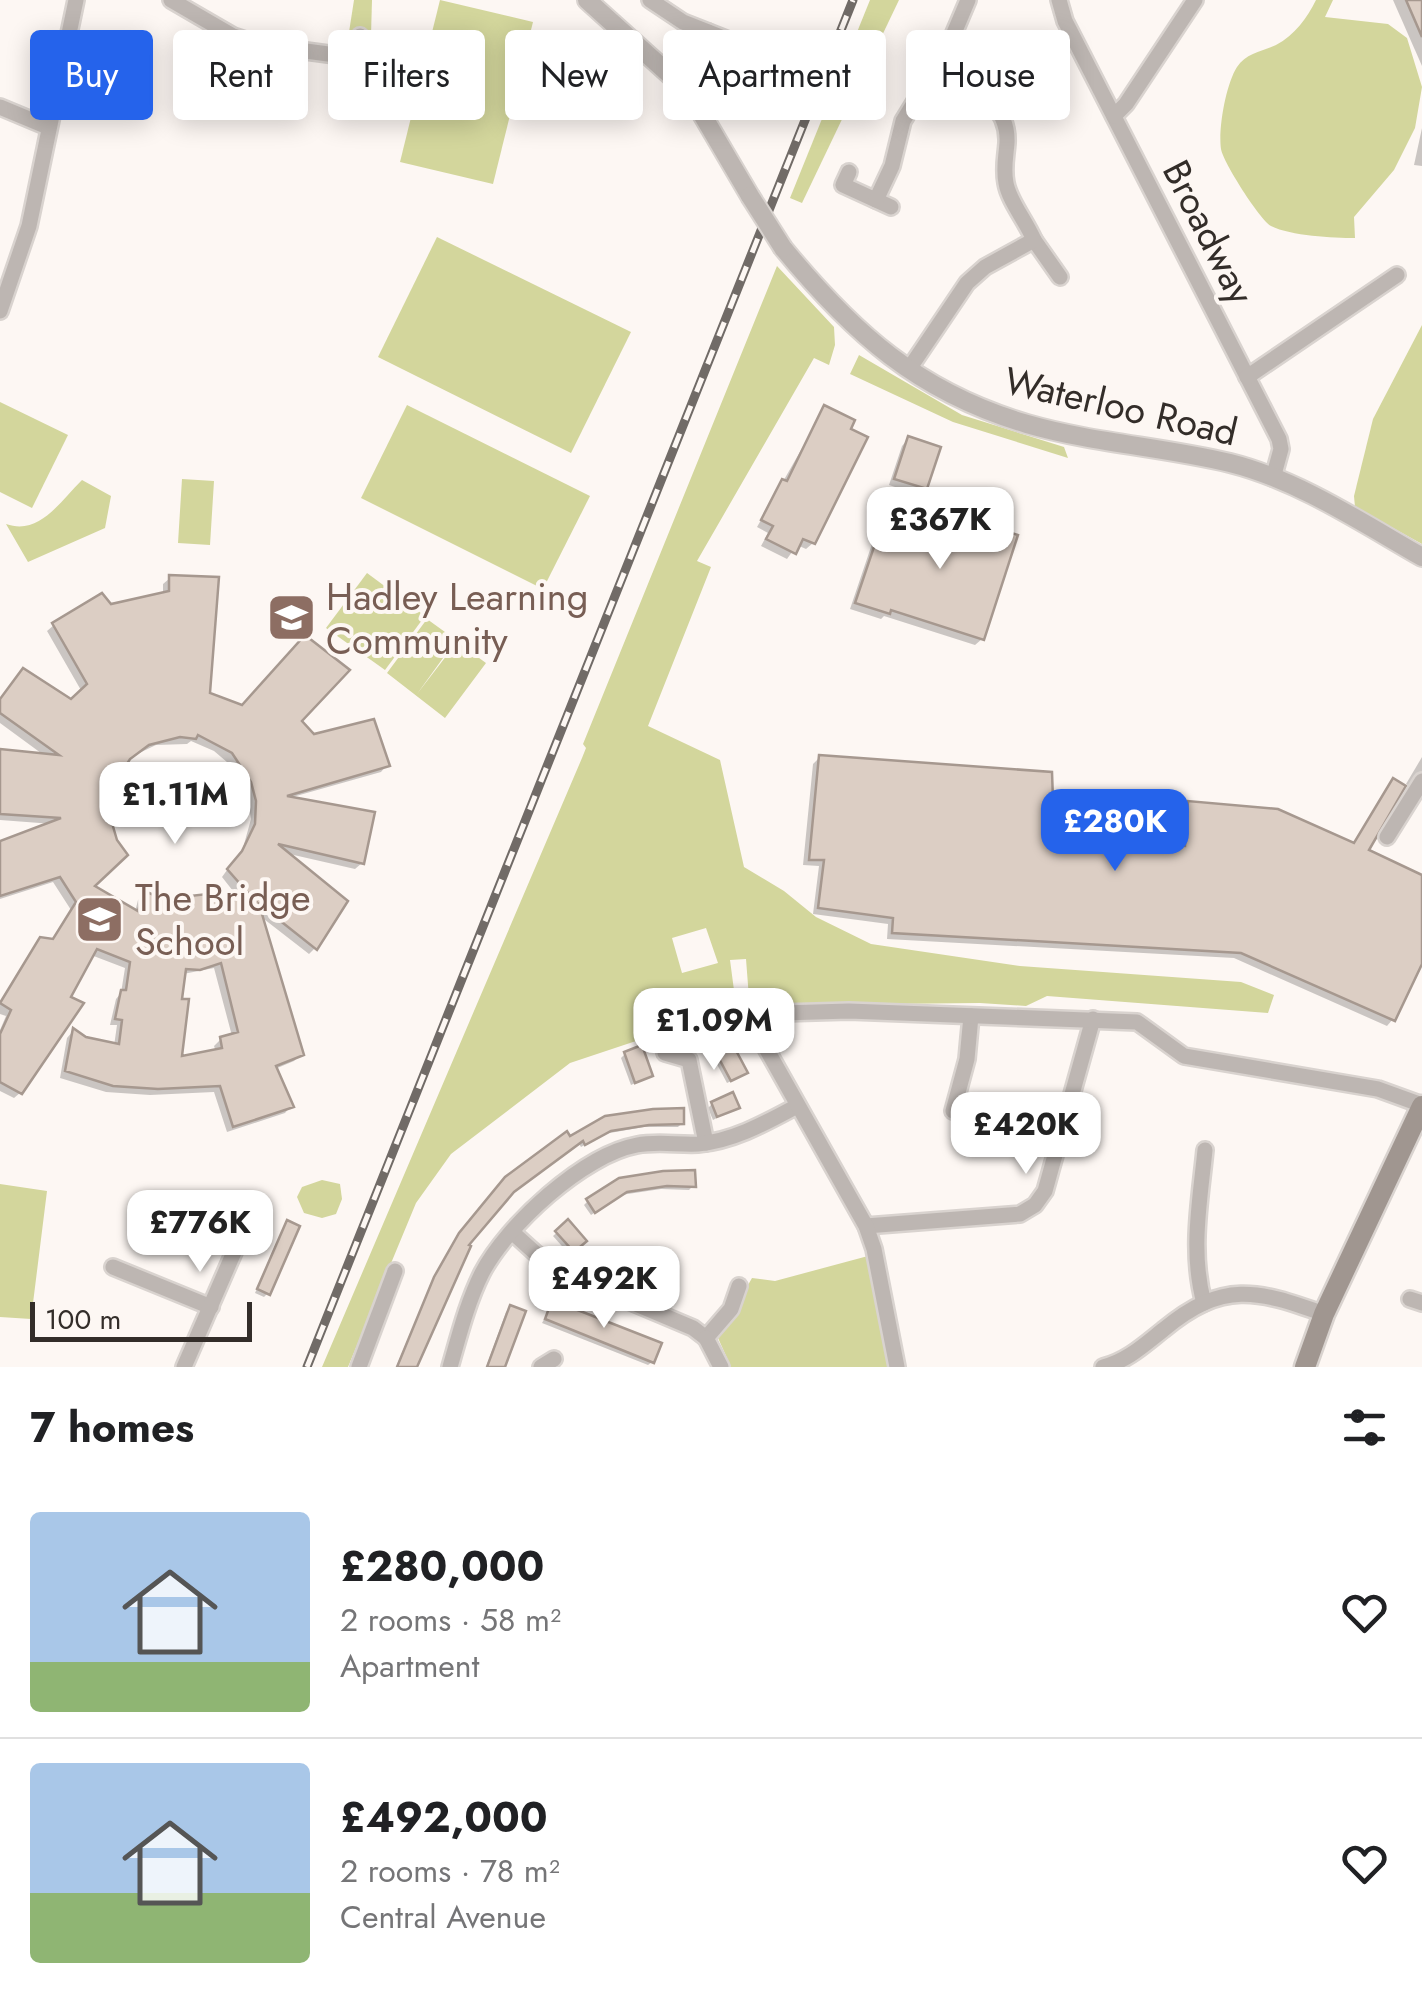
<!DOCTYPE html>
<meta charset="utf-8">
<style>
:root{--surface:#fff;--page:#f6f6f6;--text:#202124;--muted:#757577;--line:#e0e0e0;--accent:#2563eb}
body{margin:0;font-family:Jost,sans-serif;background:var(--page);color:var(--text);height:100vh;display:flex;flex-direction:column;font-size:38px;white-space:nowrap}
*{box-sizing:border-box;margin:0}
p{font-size:32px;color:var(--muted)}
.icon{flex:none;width:55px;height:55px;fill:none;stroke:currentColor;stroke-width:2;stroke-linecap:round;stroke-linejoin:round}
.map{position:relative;height:1367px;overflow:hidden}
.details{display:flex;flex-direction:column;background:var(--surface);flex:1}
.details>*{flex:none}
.banner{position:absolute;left:30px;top:30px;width:1362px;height:90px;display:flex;gap:20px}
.scale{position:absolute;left:30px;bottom:25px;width:222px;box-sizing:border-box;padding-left:10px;border:5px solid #332d29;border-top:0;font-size:28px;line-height:35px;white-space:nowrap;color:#332d29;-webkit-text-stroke:8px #fdf7f3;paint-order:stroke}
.price{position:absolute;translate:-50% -85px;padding:0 22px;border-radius:20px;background:#fff;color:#222;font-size:32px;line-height:65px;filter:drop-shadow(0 2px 5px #0008)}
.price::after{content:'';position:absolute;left:50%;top:60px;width:30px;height:22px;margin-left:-15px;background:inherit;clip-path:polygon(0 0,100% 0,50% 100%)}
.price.current{background:var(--accent);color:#fff}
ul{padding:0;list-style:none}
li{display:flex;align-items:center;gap:30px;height:250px;padding:0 30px}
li+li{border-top:2px solid var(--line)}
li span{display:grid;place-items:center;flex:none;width:280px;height:200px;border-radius:10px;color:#555}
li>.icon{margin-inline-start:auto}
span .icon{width:120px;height:120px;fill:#fffc;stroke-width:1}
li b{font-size:42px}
h2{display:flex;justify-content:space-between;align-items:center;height:120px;padding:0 30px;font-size:42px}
.chip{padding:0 35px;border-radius:10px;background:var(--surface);box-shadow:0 5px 25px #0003;font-size:35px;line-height:90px}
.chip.current{background:var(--accent);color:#fff}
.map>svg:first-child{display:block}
</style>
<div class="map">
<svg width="1422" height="1367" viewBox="0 0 1422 1367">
<rect width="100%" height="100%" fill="#fdf7f3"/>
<g fill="#d3d69c" fill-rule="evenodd">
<path d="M354,0h18l-1,35 -22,-3z"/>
<path d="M440,0l93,22 -40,162 -93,-22z"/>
<path d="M870,0h29l-97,203 -12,-5z"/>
<path d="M1316,0h17l-8,17 63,7 19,14 15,49 -7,41 -21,42 -40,47 1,21c-22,0 -64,-2 -84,-12 -11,-6 -48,-64 -50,-77 -3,-20 5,-65 16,-82 9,-14 26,-16 39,-22 19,-10 31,-27 40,-45z"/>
<path d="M437,237l194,95 -60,121 -193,-96z"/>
<path d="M777,266l57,61 1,18 -6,20 -15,-7 -117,203 14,6 -63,159 72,34 24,107 40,24 32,26 55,27 149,22 221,16 33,13 -6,18 -221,-17 -21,10 -46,-3 -196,2 -34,6 -4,-52 -16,1 7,53 -38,7 -129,43 -119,91 -35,49 -68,164h-26l260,-609 4,-10 -3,-4zM706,928l12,35 -36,10 -10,-35z"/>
<path d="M1422,325v219l-67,-37 -1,-11 19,-77z"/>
<path d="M859,355l103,60 102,32 4,11 -115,-36 -103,-48z"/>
<path d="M0,402l68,33 -36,73 -32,-16z"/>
<path d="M407,405l183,91 -47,93 -182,-91z"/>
<path d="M182,479l32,2 -4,64 -32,-2z"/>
<path d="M82,480l29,16 -6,32 -77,34 -22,-38c34,12 54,-23 76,-44z"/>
<path d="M367,573l58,43 -40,54 -59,-42z"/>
<path d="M427,619l29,21 -39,54 40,-52 29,21 -41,55 -58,-45z"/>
<path d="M322,1180l18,4 2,15 -6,15 -14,4 -18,-5 -7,-16 5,-10z"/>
<path d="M0,1184l47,7 -16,128 -31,-2z"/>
<path d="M868,1256l23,111h-160l-13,-29 34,-60 23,3z"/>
</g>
<g fill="#0003" fill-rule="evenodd">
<path d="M1393,0h29v66z"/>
<path d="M1422,128v38l-8,-1z"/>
<path d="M825,408l-12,135 -7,6 -9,-4 -10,14 -26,-13 7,-13 -11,-6z"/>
<path d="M908,439l17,49 -6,7 -30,-10 13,-39z"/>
<path d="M926,508l56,131 -7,6 -91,-29 -3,3 -31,-10 24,-71 6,-6 31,10 8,-28z"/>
<path d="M170,578l37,117 35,13 56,13 15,15 74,29 -6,7 -92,26 73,65 -7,6 -70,-16 30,95 -6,6 -49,-38 41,138 -7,7 -19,8 16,37 -6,7 -58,19 -13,-40 -64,3 -44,-3 -46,-14 7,-40 6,-7 12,8 29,7 3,-21h-7l6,-26 5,-6 4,-25 -34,-13 -70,137 -7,6 -14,-7v-61l6,-14 -6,-2v-12l34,-55 7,-7 10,2 20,-32 -18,-28 -53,17v-56l53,-19 -53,-4v-69l45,5 -45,-33v-22l71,1 11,-10 -35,-61 7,-6 56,-19 53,-11v-11zM191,741l23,10 20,17 12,21 5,30 -8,29 -21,29 18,23 -18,10 -58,-8 -20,-8 -6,6 -3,12 -44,-25 17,-87 11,-30 12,-13 25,-12 31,-1zM214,968l18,68 -11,3 -7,7 2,6 -37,7 4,-85z"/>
<path d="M820,757l230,46 79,42 51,3 2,-38 7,-7 163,42 41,-63 -28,69 57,26v82l-29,60 -6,7 -153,-68 -347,-19 1,-15 -75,-10 6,-48 -16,-1 10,-101z"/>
<path d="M1422,757v37l-16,-10z"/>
<path d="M708,1036l37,37 -3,3 -15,7 -23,-43z"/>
<path d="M625,1054l25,22 -19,9 -10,-27z"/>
<path d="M712,1104l25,3 -24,13 -5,-12z"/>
<path d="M605,1118l77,5 -4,4h-34l-40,7 -23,13 -3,-5 -69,52 -44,52 -50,121h-19l35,-83 24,-45 27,-33 87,-67z"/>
<path d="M693,1172v14l-4,4 -28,-1 -40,6 -30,20 -7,-10 4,-4z"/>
<path d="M287,1223l-19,70 -4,4 -9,-4z"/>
<path d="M568,1223l16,18 -15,13 -16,-18z"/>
<path d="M597,1253l52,36 -4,4 -57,-22z"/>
<path d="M553,1303l99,59 -4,3 -106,-42z"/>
<path d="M510,1308l-8,59h-16l20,-55z"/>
</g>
<g fill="#dccec4" stroke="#a6988f" stroke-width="2.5" fill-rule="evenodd">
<path d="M1406,0h16v37z"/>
<path d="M824,405l31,15 -4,9 17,8 -53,107 -12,-5 -7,15 -30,-15 7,-13 -12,-6 21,-41 5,2z"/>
<path d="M908,436l33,11 -14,42 -33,-10z"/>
<path d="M925,505l93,30 -34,105 -93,-30 -1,4 -35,-11 25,-74 34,11z"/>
<path d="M169,575l50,2 -9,116 32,12 63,-70 45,35 -48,51 12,13 60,-15 16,47 -103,30 88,16 -11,52 -86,-20 70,57 -31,49 -58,-46 45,151 -28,11 18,41 -61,20 -13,-41 -62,3 -45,-3 -48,-15 8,-43 13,9 33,7 3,-24 -7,-1 6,-29h5l4,-28 -33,-13 -26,48 13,6 -62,91 -22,-12v-48l11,-24 -11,-7 40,-66 13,2 23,-37 -16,-25 -60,19v-55l61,-23 -61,-4v-65l59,6 -59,-42v-14l23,-31 48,31 16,-15 -35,-61 50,-30 9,11 58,-13zM198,735l34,18 19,29 5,19 -1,23 -13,27 -15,18 21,24 -25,13 -7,-13 -52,6 -20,-8 -6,20 -43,-25 33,-31 -11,-15 -5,-17 -2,-13 4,-25 16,-26 19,-14 31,-8 16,2zM221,963l17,69 -18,5 2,11 -40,8 7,-57h-7l4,-30 14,1z"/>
<path d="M819,755l233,17 1,28 80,4 -2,39 54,3 3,-45 90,8 76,34 39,-65 13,8 -37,64 53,25v89l-27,57 -154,-68 -349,-20 1,-15 -75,-10 6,-48h-15z"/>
<path d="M723,1026l25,47 -17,8 -25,-47z"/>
<path d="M642,1045l11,31 -18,7 -11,-31z"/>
<path d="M733,1092l7,16 -23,9 -6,-15z"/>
<path d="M684,1108v16l-35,1 -38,6 -26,14 -2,-4 -69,51 -45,53 2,1 -54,121h-20l37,-90 25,-44 46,-56 62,-46 3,5 35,-20 48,-7z"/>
<path d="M695,1170l1,17 -29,-1 -40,6 -32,21 -9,-14 33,-21 44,-7z"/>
<path d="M568,1219l19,22 -13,11 -19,-21z"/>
<path d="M287,1220l13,6 -30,69 -13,-6z"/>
<path d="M597,1250l61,26 -7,15 -61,-24z"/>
<path d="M552,1300l110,43 -8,20 -109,-44z"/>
<path d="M510,1305l16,6 -21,56h-18z"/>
</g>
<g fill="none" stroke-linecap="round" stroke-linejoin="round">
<defs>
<g id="minor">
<path d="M171,0l62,36 28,9 97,13"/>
<path d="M650,0l33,22 43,17"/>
<path d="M1059,0l6,21 214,418 2,10 -8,29"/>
<path d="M701,52l7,-20"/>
<path d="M356,80l4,-44"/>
<path d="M0,107l48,20"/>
<path d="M1114,116l12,-12 69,-104"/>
<path d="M849,172l-6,13 48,22"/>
<path d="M876,200l16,-34 11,-45 16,-26 25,-25"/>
<path d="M1034,240l26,37"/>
<path d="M0,311l29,-85 47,-226"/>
<path d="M909,369l58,-86 18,-16 49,-27c-8,-19 -25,-39 -28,-57 -3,-15 0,-26 1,-40 2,-40 -34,-56 -63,-73l-1,-11 25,-59"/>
<path d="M1247,377l150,-102"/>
<path d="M1387,837l35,-56"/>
<path d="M665,1053l24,7 17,83"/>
<path d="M953,1111l14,-52 4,-43"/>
<path d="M866,1226l154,-12 15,-9 10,-14 48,-172"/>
<path d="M512,1232l41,37 140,59 13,10 25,-29 8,-23"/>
<path d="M113,1267l98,40"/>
<path d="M1410,1299l12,4"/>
<path d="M1204,1303c-14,-51 -4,-102 1,-153"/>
<path d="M706,1338l15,29"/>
<path d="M184,1367l54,-124 -9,-3"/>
<path d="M359,1367l36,-96"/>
<path d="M450,1367c9,-31 17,-64 32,-94 25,-48 101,-118 155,-128 20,-4 41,0 61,-1 36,-3 69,-22 99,-38"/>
<path d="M541,1367l13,-8"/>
<path d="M897,1367l-23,-118 -8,-23 -108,-192 -2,-7 5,-8 21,-6 67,-2 288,11 47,34 194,33 44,16"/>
<path d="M1103,1367c24,-6 41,-22 60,-37 60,-50 94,-40 161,-16"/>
</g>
<g id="tertiary">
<path d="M587,0l102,92 61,104"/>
<path d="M783,248c70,85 135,144 244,176 66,19 136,23 203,39 68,17 131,59 192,94"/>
</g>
<path id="secondary" d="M1305,1367l19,-53 98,-208"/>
</defs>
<use href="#minor" stroke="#d9d3cf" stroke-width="20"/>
<use href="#tertiary" stroke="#d9d3cf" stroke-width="22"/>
<use href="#secondary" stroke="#d9d3cf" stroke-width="25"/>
<use href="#minor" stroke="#bdb6b2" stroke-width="15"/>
<use href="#tertiary" stroke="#bdb6b2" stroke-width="18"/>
<use href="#secondary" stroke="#a09690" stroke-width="20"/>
<defs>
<path id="rail" d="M307,1367l546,-1367"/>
</defs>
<use href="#rail" stroke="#716b67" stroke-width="9"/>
<use href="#rail" stroke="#fdf7f3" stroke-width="5" stroke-dasharray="15" stroke-linecap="butt"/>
<defs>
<path id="tertiary-bridge" d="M750,196l33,52"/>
</defs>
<use href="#tertiary-bridge" stroke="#d9d3cf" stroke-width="22" stroke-linecap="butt"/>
<use href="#tertiary-bridge" stroke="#bdb6b2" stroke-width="18"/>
</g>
<defs>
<symbol id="school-square" viewBox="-11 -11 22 22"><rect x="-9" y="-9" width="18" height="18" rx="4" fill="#8d6e63" stroke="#fdf7f3"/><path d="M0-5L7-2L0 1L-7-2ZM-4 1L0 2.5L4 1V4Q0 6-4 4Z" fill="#fff"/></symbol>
</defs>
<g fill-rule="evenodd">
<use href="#school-square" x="264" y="590" width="55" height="55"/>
<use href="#school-square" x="72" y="892" width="55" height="55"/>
</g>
<g text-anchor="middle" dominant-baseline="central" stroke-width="8" stroke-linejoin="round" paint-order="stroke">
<g font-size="38" fill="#332d29" stroke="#fdf7f3">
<text transform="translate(1209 232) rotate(63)">Broadway</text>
<text transform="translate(1121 406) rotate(13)">Waterloo Road</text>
</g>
<g font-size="38" fill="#785e54" stroke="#fdf7f3" text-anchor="start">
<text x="326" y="596">Hadley Learning<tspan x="326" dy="44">Community</tspan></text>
<text x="135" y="897">The Bridge<tspan x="135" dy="44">School</tspan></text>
</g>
</g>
</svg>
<div class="scale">100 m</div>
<b class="price" style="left:940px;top:572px">£367K</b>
<b class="price" style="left:175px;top:847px">£1.11M</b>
<b class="price current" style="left:1115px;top:874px">£280K</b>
<b class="price" style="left:714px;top:1073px">£1.09M</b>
<b class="price" style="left:1026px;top:1177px">£420K</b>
<b class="price" style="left:200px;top:1275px">£776K</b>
<b class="price" style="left:604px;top:1331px">£492K</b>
<div class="banner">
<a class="chip current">Buy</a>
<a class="chip">Rent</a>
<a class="chip">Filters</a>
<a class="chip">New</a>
<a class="chip">Apartment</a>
<a class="chip">House</a>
</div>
</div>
<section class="details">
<h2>7 homes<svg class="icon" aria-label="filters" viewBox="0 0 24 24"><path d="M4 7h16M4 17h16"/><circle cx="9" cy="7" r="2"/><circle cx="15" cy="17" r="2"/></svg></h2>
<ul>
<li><span style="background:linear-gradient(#a9c7e8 75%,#8fb573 0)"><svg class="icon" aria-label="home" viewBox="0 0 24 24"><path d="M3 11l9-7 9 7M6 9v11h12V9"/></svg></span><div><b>£280,000</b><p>2 rooms · 58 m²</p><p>Apartment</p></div><svg class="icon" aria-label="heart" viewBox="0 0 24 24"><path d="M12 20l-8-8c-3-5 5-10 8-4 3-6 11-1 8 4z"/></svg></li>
<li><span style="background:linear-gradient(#a9c7e8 65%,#8fb573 0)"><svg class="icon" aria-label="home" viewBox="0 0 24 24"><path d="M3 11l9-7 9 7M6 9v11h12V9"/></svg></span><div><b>£492,000</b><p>2 rooms · 78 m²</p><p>Central Avenue</p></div><svg class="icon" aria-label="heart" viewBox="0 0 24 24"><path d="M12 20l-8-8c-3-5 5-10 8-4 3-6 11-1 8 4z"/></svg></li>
</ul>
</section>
